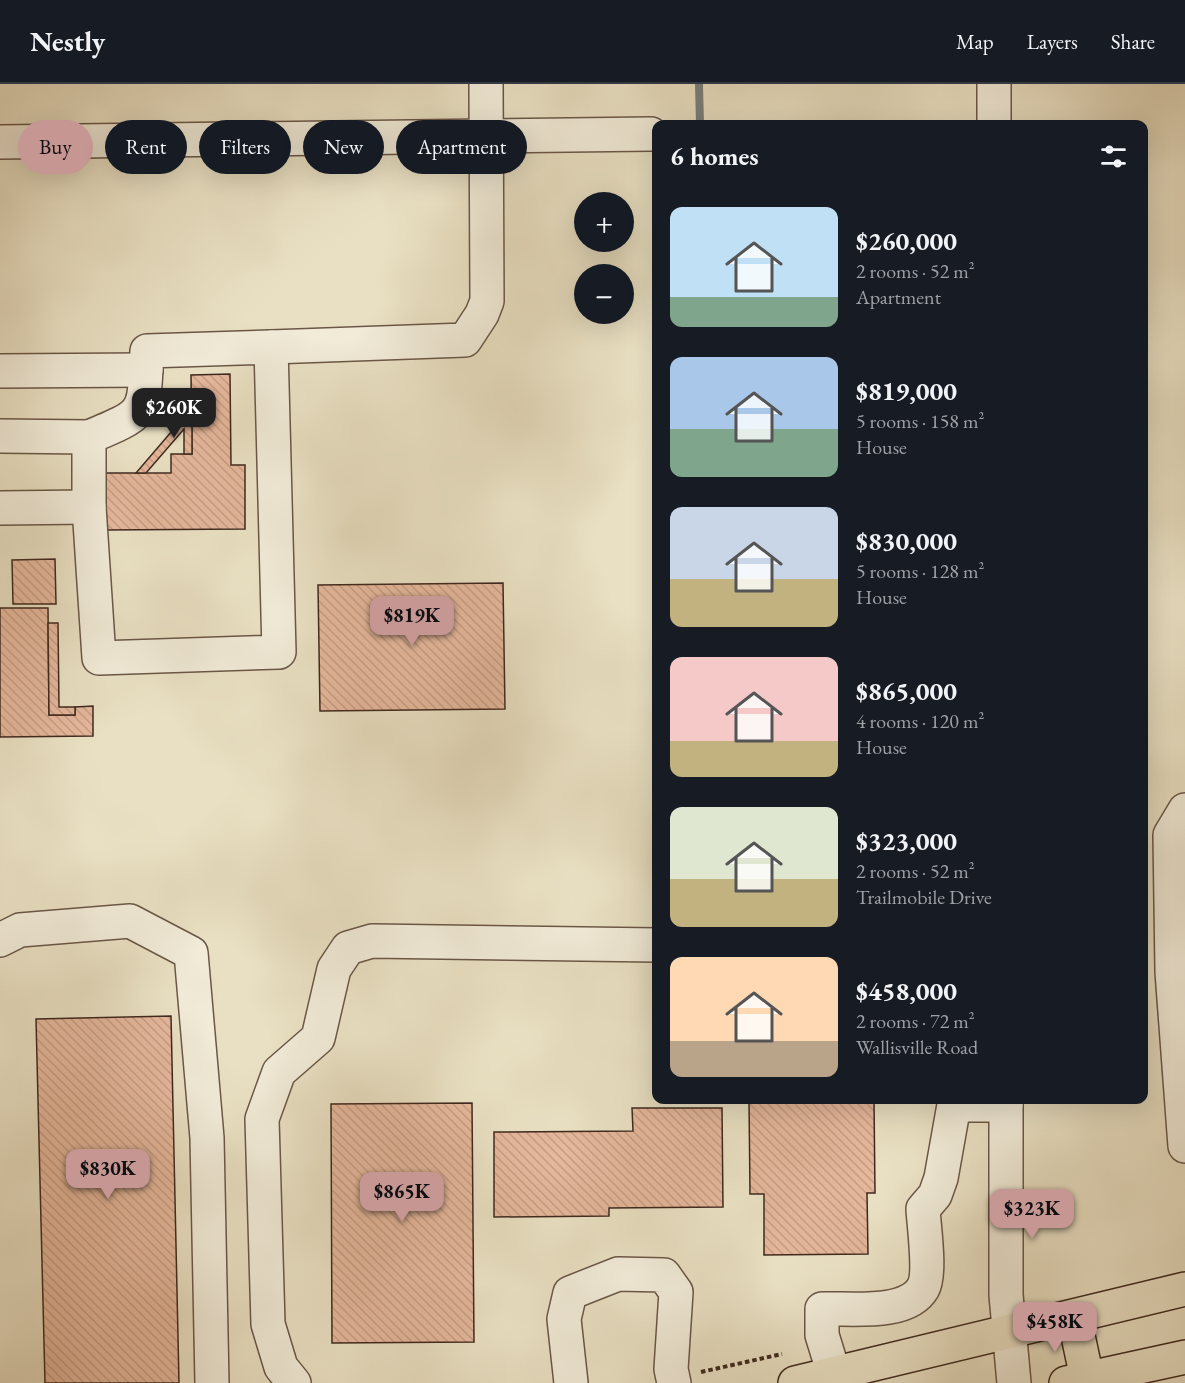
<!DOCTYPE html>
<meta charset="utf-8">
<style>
:root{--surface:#171b24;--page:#20242c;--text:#f1f3f6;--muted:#9ea1a6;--line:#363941;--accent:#c59692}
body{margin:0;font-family:"EB Garamond",serif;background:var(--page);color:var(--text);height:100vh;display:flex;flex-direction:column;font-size:22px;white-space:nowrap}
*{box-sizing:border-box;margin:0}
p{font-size:20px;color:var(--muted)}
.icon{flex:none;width:33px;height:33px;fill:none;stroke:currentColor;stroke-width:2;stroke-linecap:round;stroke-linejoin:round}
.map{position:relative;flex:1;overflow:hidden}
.side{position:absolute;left:652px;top:36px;width:496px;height:984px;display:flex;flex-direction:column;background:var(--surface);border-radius:12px;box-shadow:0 6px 24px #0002}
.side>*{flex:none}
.top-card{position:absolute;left:18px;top:36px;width:544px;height:54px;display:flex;gap:12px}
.fabs{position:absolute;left:574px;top:108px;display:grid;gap:12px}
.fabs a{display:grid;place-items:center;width:60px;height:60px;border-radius:50%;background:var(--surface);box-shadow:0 6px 24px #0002;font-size:30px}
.price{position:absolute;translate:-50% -51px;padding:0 14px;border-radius:12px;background:var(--accent);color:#111;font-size:20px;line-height:39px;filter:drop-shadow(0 2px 3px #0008)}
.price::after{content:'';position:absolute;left:50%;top:36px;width:18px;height:14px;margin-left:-9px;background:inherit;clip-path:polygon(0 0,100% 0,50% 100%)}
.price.on{background:#222;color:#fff}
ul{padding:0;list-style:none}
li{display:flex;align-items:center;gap:18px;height:150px;padding:0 18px}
li span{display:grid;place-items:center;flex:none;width:168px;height:120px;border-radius:12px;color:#555}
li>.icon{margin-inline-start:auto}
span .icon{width:72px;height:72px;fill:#fffc;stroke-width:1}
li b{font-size:26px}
h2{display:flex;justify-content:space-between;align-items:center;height:72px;padding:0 18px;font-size:26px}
.chip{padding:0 21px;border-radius:27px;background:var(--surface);box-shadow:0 6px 24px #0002;font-size:21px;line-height:54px}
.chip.on{background:var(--accent);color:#111}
header{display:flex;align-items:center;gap:36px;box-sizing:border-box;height:84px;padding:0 30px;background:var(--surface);border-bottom:2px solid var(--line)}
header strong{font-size:28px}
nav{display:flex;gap:33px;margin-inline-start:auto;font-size:21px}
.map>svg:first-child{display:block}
</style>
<header>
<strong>Nestly</strong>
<nav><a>Map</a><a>Layers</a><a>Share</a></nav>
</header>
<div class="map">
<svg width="1185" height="1299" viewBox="0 0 1185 1299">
<defs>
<pattern id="building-back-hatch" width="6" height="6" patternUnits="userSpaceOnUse" patternTransform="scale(1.5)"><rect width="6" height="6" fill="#e5b79b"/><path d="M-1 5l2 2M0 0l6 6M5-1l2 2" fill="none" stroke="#c69d85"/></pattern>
</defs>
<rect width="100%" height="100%" fill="#e9e0c3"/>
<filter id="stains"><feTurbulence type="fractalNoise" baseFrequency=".00333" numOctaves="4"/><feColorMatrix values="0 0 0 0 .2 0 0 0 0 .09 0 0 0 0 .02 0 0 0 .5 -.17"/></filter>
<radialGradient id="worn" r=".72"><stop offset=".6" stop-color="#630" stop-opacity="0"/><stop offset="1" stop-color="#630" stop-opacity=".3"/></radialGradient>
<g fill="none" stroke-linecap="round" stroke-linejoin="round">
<path stroke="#77807e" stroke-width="8" d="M699,0l1,40"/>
</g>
<g fill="url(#building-back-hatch)" stroke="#3f291e" stroke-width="1.5">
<path d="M230,290l1,91h14v64l-141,1 -1,-57h68v-19h21l-1,-79z"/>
<path d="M184,319h8v51h-8v-25l-38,44h-10l48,-56z"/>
<path d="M55,475l1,45h-43l-1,-44z"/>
<path d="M503,499l2,126 -185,2 -2,-126z"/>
<path d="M0,524h48l1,107h26v-8l18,-1v30l-93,1z"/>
<path d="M48,539h10l1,84h16v8h-26z"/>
<path d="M171,932l8,367h-134l-9,-364z"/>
<path d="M749,1016h125l1,93h-8l1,61 -104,1v-61h-14z"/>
<path d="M472,1019l2,239 -142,1 -1,-239z"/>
<path d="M632,1024h90l1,99 -114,1v8l-115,1v-85l139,-1z"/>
</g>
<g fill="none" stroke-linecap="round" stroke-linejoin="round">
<defs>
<g id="minor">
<path d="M994,0v40"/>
<path d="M0,58l651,-8"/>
<path d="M271,263l8,305 -180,6 -10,-151v-70c61,-25 54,-24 58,-86z"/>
<path d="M271,263l194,-7 17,-26 5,-13 -1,-217"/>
<path d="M0,287l146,-1"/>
<path d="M0,352l89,1"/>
<path d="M0,424l89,-1"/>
<path d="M1185,726l-15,25 2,137 13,174"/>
<path d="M0,856l20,-10 110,-9 61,32 16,185 5,245"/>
<path d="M1006,1016v195l8,88"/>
<path d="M834,1290l-12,-39v-26c28,-1 85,7 101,-21 8,-14 1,-61 0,-79l12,-14 6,-17 13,-73h52"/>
<path d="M294,1299l-13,-16 -13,-43 -6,-205 17,-47 39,-34 16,-69 14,-21 24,-7 285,4"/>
<path d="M571,1299l-7,-64 6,-26 48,-19 46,1 12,17 -5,77 3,14"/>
</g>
<g id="major">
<path d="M1074,1233l13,61"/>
<path d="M795,1299l390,-94"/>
<path d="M1066,1299l119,-26"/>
</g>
</defs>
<use href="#minor" stroke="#6a5747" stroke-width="36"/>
<use href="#major" stroke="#3f291e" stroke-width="36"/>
<path stroke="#3f291e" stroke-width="4" stroke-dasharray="4.5 3" stroke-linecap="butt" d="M701,1288l81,-18"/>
<use href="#minor" stroke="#f1ebd8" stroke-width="33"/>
<use href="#major" stroke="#e9e0c3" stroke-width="33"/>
</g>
<rect width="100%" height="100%" filter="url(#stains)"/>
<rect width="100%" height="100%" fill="url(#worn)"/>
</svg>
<div class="fabs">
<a>+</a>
<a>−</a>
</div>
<b class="price on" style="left:174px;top:355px">$260K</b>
<b class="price" style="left:412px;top:563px">$819K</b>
<b class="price" style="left:108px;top:1116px">$830K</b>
<b class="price" style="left:402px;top:1139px">$865K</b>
<b class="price" style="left:1032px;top:1156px">$323K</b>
<b class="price" style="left:1055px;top:1269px">$458K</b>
<div class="top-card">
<a class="chip on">Buy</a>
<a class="chip">Rent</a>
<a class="chip">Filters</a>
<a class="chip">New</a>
<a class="chip">Apartment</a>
</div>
<section class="side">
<h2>6 homes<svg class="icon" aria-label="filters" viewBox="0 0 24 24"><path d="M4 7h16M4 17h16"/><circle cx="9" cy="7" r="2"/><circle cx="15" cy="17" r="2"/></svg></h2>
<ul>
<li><span style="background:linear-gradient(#bfe0f5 75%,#7fa58c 0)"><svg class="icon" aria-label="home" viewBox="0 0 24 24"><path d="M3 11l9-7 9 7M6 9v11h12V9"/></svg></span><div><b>$260,000</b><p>2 rooms · 52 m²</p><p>Apartment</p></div></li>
<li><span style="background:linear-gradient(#a9c7e8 60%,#7fa58c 0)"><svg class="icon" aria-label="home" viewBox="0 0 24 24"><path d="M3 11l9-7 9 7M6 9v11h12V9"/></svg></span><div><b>$819,000</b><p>5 rooms · 158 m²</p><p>House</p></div></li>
<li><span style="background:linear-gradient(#c9d6e8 60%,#c2b280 0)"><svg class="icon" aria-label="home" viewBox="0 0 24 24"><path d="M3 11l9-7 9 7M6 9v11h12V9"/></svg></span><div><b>$830,000</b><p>5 rooms · 128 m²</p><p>House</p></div></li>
<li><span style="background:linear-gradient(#f6c9c9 70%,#c2b280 0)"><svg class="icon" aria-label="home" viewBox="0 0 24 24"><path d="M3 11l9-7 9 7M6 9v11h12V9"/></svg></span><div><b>$865,000</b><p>4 rooms · 120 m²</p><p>House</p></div></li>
<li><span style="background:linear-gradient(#dfe7d0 60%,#c2b280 0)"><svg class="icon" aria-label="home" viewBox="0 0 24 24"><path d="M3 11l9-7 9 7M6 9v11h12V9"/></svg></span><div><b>$323,000</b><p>2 rooms · 52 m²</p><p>Trailmobile Drive</p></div></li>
<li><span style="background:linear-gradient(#ffd9b3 70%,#b9a48a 0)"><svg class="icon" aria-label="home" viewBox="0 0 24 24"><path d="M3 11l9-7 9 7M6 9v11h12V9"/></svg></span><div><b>$458,000</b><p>2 rooms · 72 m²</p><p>Wallisville Road</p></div></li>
</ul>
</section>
</div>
